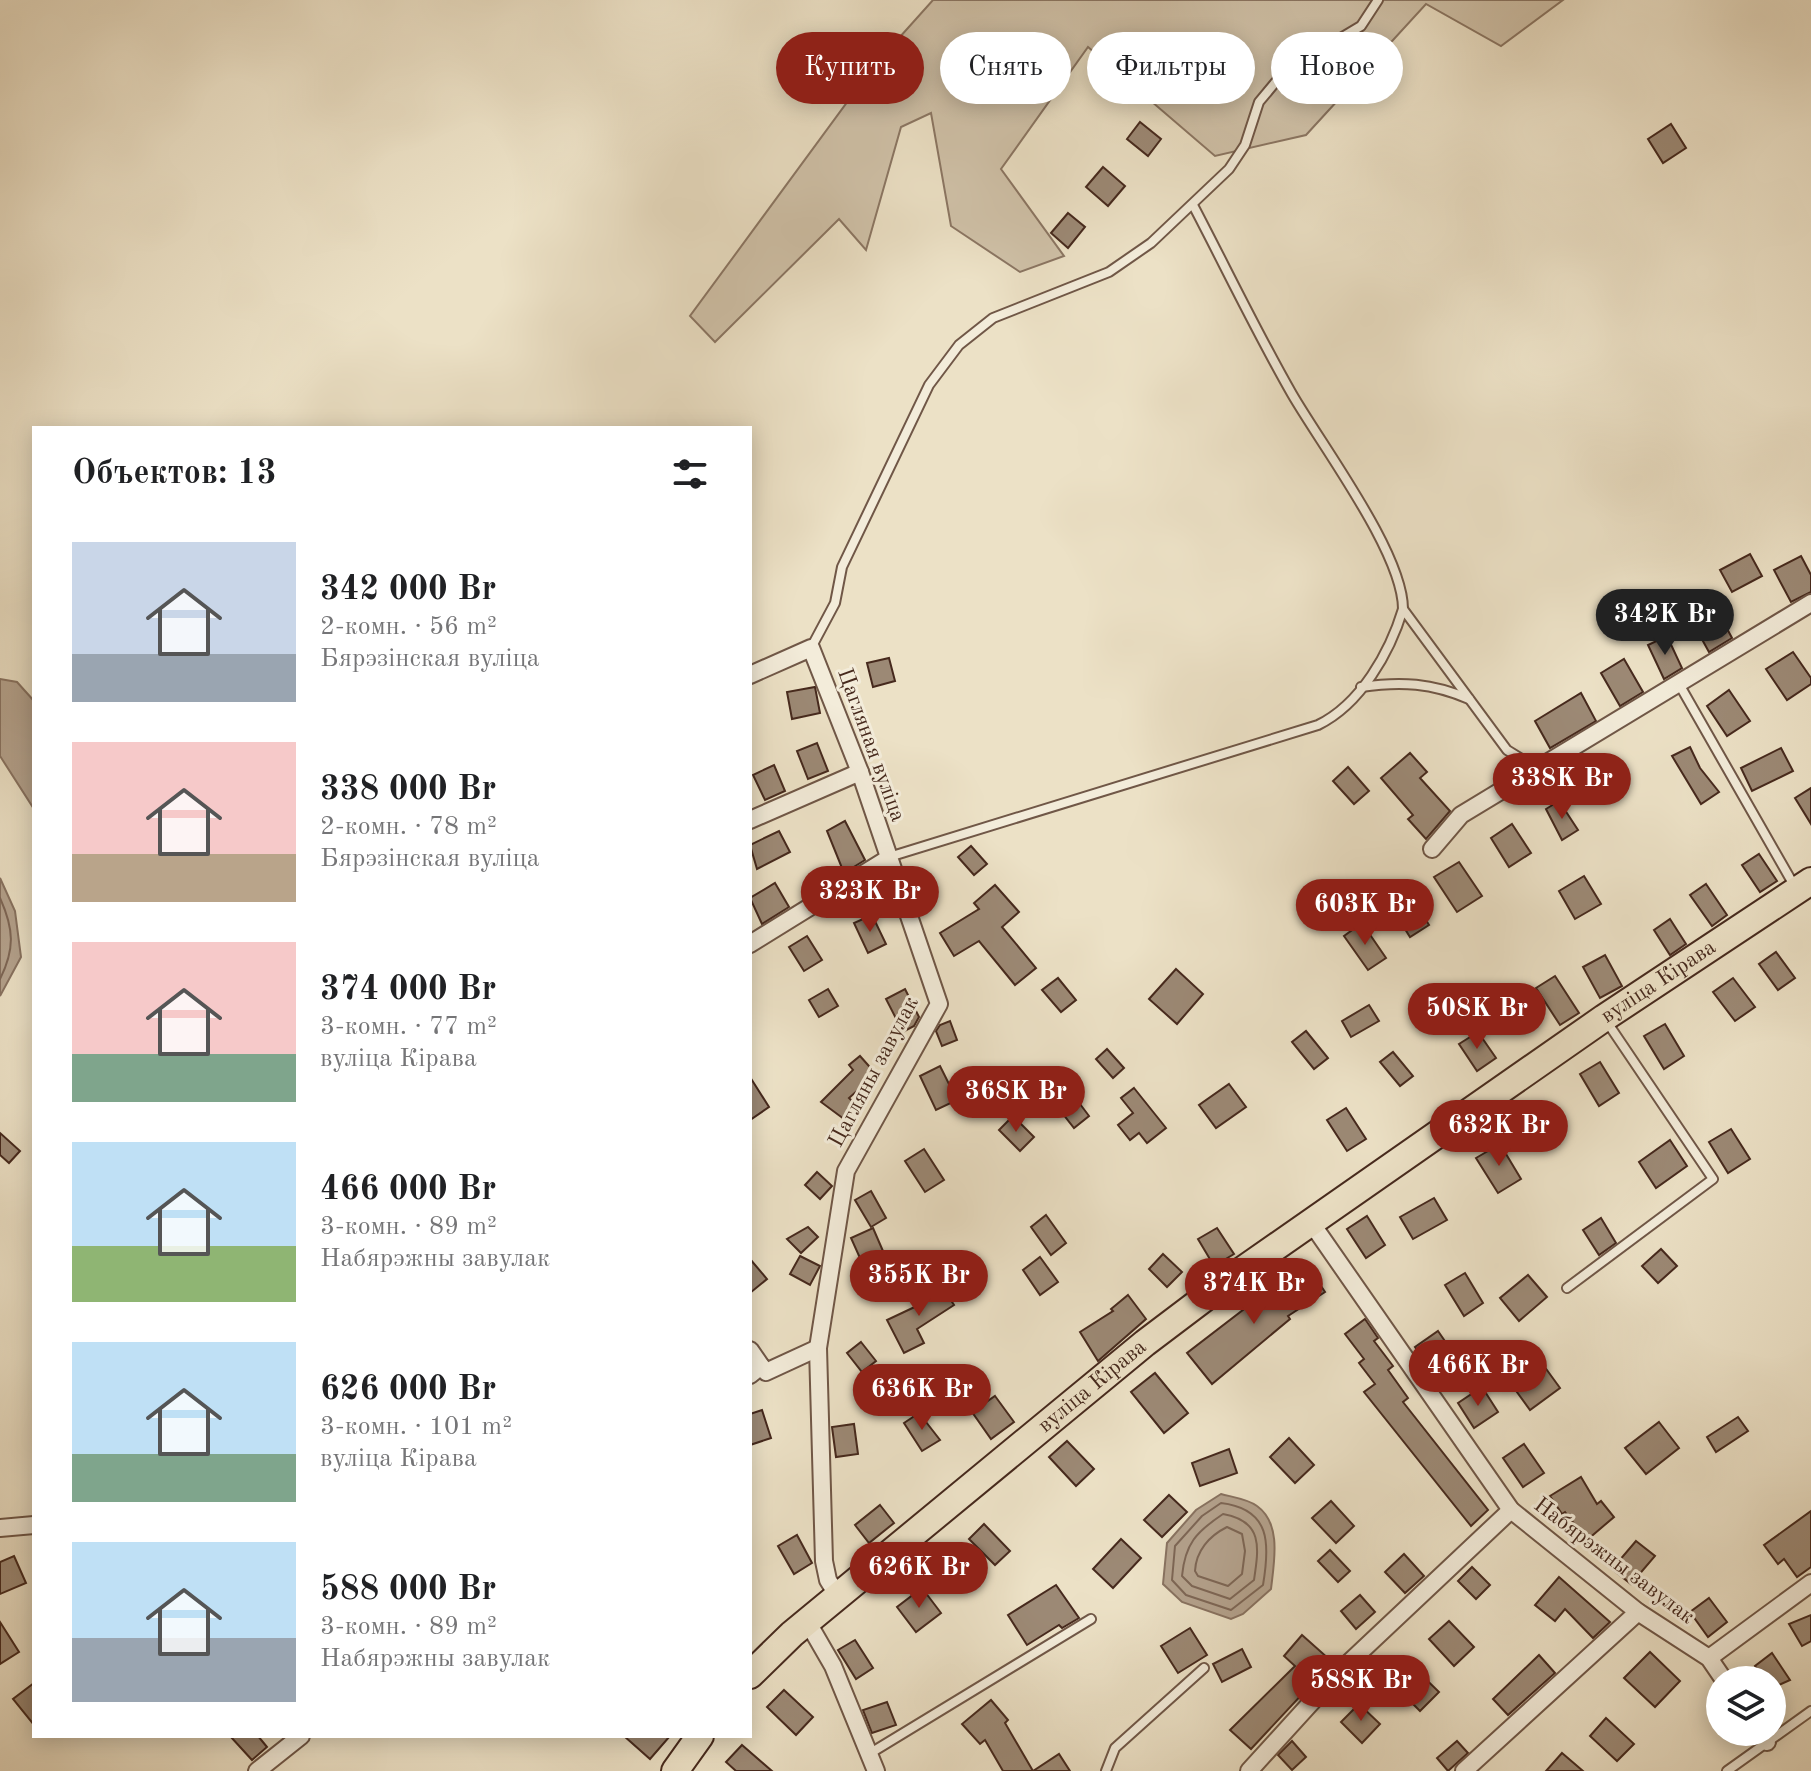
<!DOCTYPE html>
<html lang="ru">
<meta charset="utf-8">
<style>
:root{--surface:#fff;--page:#f6f6f6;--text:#202124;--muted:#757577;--accent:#8f2418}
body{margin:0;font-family:"Old Standard TT",serif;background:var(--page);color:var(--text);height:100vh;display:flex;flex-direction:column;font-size:30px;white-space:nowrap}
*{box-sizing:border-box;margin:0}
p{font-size:26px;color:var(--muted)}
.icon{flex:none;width:44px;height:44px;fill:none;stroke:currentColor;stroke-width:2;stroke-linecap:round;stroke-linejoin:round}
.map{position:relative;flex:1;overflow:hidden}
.sheet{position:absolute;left:32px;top:426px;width:720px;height:1312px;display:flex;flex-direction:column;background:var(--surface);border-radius:0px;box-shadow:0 4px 20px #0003}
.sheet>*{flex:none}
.banner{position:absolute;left:776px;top:32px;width:760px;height:72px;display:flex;gap:16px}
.fabs{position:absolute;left:1706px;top:1666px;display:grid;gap:16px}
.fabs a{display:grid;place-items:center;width:80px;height:80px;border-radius:50%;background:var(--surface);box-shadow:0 4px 20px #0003;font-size:40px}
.price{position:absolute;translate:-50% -68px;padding:0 18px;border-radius:28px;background:var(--accent);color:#fff;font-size:26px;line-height:52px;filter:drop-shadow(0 2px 4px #0008)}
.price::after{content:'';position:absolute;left:50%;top:48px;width:24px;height:18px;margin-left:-12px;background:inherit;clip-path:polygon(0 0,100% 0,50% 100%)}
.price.active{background:#222;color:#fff}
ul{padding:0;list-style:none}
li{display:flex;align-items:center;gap:24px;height:200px;padding:0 40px}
li span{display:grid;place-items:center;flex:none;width:224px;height:160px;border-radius:0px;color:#555}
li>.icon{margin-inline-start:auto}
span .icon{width:96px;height:96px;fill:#fffc;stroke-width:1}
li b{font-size:34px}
h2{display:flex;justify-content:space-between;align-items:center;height:96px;padding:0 40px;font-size:34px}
.tag{padding:0 28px;border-radius:36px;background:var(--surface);box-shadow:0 4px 20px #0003;font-size:28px;line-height:72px}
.tag.active{background:var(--accent);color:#fff}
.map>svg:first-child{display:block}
</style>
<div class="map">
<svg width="1811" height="1771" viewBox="0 0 1811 1771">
<rect width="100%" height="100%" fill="#ece1c6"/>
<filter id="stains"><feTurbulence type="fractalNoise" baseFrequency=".0025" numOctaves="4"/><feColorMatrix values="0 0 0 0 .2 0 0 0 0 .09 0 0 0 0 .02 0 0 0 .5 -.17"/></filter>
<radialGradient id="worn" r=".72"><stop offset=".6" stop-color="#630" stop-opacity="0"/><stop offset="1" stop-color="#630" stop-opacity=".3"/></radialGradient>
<path fill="#d0c2a9" stroke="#8b7663" stroke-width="2" d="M933,0h630l-62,46 -75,-42 -120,131 -91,21 -127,-109 -87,122 63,87 -44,16 -69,-46 -20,-113 -30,14 -35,123 -27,-31 -124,123 -25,-26 183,-249z"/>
<g fill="#b4a28d" stroke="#887260" stroke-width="2">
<path d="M0,679l17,3 17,19v108l-34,-53z"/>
<path d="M0,878l15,33 6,46 -21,39z"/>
<path d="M1221,1494c11,3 27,5 36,12 25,18 17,56 14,83l-28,25 -12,5 -49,-17 -19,-18 4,-41 29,-33z"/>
</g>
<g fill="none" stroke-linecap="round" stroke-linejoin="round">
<g stroke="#7d6655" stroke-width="2">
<path d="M0,898c14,31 15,51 0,81"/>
<path d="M1221,1503c50,6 49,41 42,82l-32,25 -45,-15 -14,-15 3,-34 27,-30z"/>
<path d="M1223,1514c40,7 36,33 31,66l-24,19 -38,-13 -10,-10c3,-32 14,-44 41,-62z"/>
<path d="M1227,1527l15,7 3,17 -3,23 -14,12 -30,-10 -3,-5c1,-20 14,-35 32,-44z"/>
</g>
</g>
<g fill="#9c8975" stroke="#46291d" stroke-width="2">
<path d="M1140,122l21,17 -13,17 -21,-17z"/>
<path d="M1671,124l15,24 -23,15 -15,-24z"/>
<path d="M1103,167l22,19 -17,20 -22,-19z"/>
<path d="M1068,213l17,14 -17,21 -17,-15z"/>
<path d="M1750,554l12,22 -30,16 -12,-22z"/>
<path d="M1801,556l10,19v17l-20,10 -17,-32z"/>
<path d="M1717,610l15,28 -23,14 -16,-29z"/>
<path d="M1667,636l15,32 -18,11 -16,-34z"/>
<path d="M1793,652l18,26v6l-24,16 -21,-31z"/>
<path d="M889,658l6,23 -22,6 -6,-24z"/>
<path d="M1624,659l19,33 -23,14 -19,-33z"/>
<path d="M815,687l5,26 -28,6 -5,-27z"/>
<path d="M1729,690l21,31 -23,15 -20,-30z"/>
<path d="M1581,693l15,28 -46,27 -15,-27z"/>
<path d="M817,743l11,28 -20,8 -11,-28z"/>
<path d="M1690,747l10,21 19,24 -18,12 -29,-48z"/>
<path d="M1781,748l12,23 -41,20 -11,-23z"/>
<path d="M1410,753l17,19 -7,6 30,33 -24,28 -18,-20 5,-4 -32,-37z"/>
<path d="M1605,759l14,26 -15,8 -13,-27z"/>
<path d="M774,765l11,26 -20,9 -12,-25z"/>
<path d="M1348,767l21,24 -15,13 -21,-23z"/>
<path d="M1811,788v36l-16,-26z"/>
<path d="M1559,801l19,29 -16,10 -16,-31z"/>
<path d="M845,821l20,39 -21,13 -17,-42z"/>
<path d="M1512,824l19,29 -22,14 -18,-29z"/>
<path d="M779,831l11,21 -33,17 -7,-24z"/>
<path d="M971,846l16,18 -13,11 -16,-18z"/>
<path d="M1759,854l18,27 -17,11 -18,-27z"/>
<path d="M1459,862l23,34 -25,16 -23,-35z"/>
<path d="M1584,876l17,28 -26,15 -16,-28z"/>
<path d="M775,883l14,24 -27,17 -12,-26z"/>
<path d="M1706,884l21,31 -15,11 -22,-31z"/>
<path d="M995,885l24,27 -17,15 34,41 -21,17 -36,-44 -25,15 -14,-23 39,-24 -5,-6z"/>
<path d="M1409,893l20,32 -19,12 -20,-32z"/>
<path d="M872,915l14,29 -18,9 -14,-30z"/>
<path d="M1670,919l16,25 -16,11 -16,-25z"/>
<path d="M1362,923l24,35 -18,12 -24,-34z"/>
<path d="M807,936l15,24 -18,11 -15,-24z"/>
<path d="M1776,952l19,26 -17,12 -19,-26z"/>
<path d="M1605,955l17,31 -22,12 -17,-31z"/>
<path d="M1176,969l27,25 -26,30 -28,-25z"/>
<path d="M1555,976l24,37 -19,12 -24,-37z"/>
<path d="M1058,978l18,22 -15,12 -19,-22z"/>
<path d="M1733,978l22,29 -20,14 -22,-29z"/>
<path d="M828,989l10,17 -19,11 -10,-17z"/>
<path d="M905,989l14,28 -5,9 -11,6 -17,-33z"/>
<path d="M1369,1005l10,16 -28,16 -9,-16z"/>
<path d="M950,1021l7,19 -15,6 -6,-15 4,-6z"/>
<path d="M1665,1024l19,32 -20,13 -20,-33z"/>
<path d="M1306,1031l22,27 -14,11 -22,-27z"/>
<path d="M1478,1032l18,26 -19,13 -18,-27z"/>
<path d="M1107,1049l17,19 -11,10 -17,-19z"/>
<path d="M1393,1052l20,24 -13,10 -20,-24z"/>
<path d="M860,1056l16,18 -27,24 12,12 -13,12 -27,-20 32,-32 -4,-5z"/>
<path d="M1600,1062l19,31 -20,13 -19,-32z"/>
<path d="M940,1066l17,34 -21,10 -16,-34z"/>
<path d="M750,1077l19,30 -19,13z"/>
<path d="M1229,1084l17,23 -30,21 -17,-23z"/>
<path d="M1068,1088l21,28 -15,12 -22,-28z"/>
<path d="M1134,1088l32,40 -19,15 -8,-10 -9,7 -12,-15 15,-12 -12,-15z"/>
<path d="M1346,1108l20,31 -19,12 -20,-31z"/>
<path d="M1013,1116l21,21 -14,14 -21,-21z"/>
<path d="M1731,1129l19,30 -22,14 -19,-31z"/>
<path d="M0,1133l20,18 -11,12 -9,-8z"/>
<path d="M1670,1140l17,26 -31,22 -17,-26z"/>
<path d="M1500,1144l21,35 -23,14 -22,-35z"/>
<path d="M924,1149l20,31 -19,12 -20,-31z"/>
<path d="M817,1172l15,14 -12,13 -15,-14z"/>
<path d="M871,1191l15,27 -15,9 -16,-27z"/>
<path d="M1434,1198l13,22 -34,19 -13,-22z"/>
<path d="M1046,1215l20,28 -15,12 -20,-28z"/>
<path d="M1367,1216l18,29 -19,13 -19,-29z"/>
<path d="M1601,1218l15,25 -17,12 -16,-25z"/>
<path d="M808,1227l10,10 -17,16 -14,-14z"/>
<path d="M873,1228l13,30 -22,9 -13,-29z"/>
<path d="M1217,1228l17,26 -20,12 -16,-27z"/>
<path d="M1661,1249l16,17 -19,17 -16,-17z"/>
<path d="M1163,1254l19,18 -15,15 -18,-18z"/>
<path d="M800,1256l20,10 -10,19 -20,-11z"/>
<path d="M1040,1257l18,25 -18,13 -17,-25z"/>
<path d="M750,1259l17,20 -17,14z"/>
<path d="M1309,1268l16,24 -37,24 2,3 -78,65 -25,-31 82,-63 2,3z"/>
<path d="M1465,1273l18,30 -19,13 -19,-31z"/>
<path d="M1528,1275l19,22 -28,24 -19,-23z"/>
<path d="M941,1285l13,20 -37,24 7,14 -20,10 -17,-33 34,-16 -3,-4z"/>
<path d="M1128,1295l18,24 -48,42 -18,-29 33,-21 -2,-2z"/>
<path d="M1365,1319l13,19 -4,3 19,25 -5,4 20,28 -5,4 85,108 -17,16 -107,-134 11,-8 -16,-21 5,-4 -19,-25z"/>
<path d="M1438,1331l22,32 -23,16 -22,-32z"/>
<path d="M861,1342l15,19 -14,11 -15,-19z"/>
<path d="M1544,1366l16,22 -30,22 -16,-22z"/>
<path d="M1155,1373l33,40 -24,20 -33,-41z"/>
<path d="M1482,1387l16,25 -24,16 -16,-25z"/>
<path d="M995,1396l19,26 -23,17 -19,-27z"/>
<path d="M762,1410l9,28 -21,7v-31z"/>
<path d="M919,1413l21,27 -18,11 -18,-28z"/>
<path d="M1738,1417l10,14 -32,21 -9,-15z"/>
<path d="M1659,1422l20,26 -33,26 -21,-26z"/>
<path d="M854,1424l4,30 -22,3 -4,-30z"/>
<path d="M1289,1438l25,27 -19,18 -25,-26z"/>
<path d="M1067,1441l27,28 -18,17 -27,-29z"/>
<path d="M1524,1444l20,29 -21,14 -20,-29z"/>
<path d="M1229,1449l8,24 -37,13 -8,-23z"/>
<path d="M1581,1477l16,27 4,-3 13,16 -27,23 -22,-28 -3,2 -12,-18z"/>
<path d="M1169,1495l18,17 -25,25 -18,-17z"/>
<path d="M1331,1501l23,25 -18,17 -24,-25z"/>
<path d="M880,1505l14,18 -25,20 -14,-18z"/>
<path d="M1811,1511v56l-14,10 -13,-18 -6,5 -14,-19z"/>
<path d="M984,1524l26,27 -15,14 -26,-26z"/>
<path d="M797,1535l15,28 -18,11 -16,-28z"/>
<path d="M1121,1539l20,19 -28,30 -20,-19z"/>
<path d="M1636,1541l19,15 -24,28 -19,-15z"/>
<path d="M1330,1550l20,21 -12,11 -20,-21z"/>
<path d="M1404,1554l20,22 -19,17 -20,-21z"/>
<path d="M14,1556l12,27 -26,11v-32z"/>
<path d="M1472,1567l18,18 -14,14 -18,-18z"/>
<path d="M1559,1577l51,45 -17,16 -28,-29 -10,12 -20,-16z"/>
<path d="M1056,1585l23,33 -17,10 -3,-3 -32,20 -19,-30z"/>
<path d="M922,1588l19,25 -25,19 -19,-25z"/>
<path d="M1360,1595l15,17 -19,17 -15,-18z"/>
<path d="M1709,1598l18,24 -19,15 -18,-25z"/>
<path d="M1811,1615v26l-9,5 -13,-22z"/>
<path d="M1449,1621l25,26 -20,19 -25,-27z"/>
<path d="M0,1622l19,30 -19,12z"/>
<path d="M1190,1628l17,27 -29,18 -17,-27z"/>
<path d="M1302,1635l27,24 -25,27 3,3 -56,60 -21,-19 65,-64 -11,-10z"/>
<path d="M855,1640l18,28 -17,11 -18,-29z"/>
<path d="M1242,1649l9,18 -29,15 -9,-18z"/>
<path d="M1650,1652l30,29 -25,26 -31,-29z"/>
<path d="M1772,1653l18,27 -18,8v-8h-7l-10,-14z"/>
<path d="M1539,1655l16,18 -47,42 -15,-16z"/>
<path d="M1408,1662l31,30 -19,19 -30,-30z"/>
<path d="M34,1683v42l-21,-26z"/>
<path d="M784,1690l29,27 -17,18 -29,-28z"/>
<path d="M991,1700l17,20 -3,3 28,48 26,-17 11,17h-67l-18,-31 -5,4 -18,-20z"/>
<path d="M887,1702l9,23 -24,8 -9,-23z"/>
<path d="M1359,1704l21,20 -18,19 -21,-21z"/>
<path d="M1606,1718l28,26 -17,17 -27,-25z"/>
<path d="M230,1736h28l9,11 -15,13z"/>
<path d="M624,1736h46l-20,23z"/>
<path d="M1292,1741l14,16 -14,13 -14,-15z"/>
<path d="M1457,1741l11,12 -20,18 -11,-13z"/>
<path d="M742,1745l30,26h-36l-10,-9z"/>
<path d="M1562,1753l21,18h-37z"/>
</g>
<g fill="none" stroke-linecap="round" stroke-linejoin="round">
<defs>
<g id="service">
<path d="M1193,205c33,63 64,128 99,189 30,52 111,159 111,215"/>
<path d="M811,648l24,-45 7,-36 87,-182 30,-40 34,-27 116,-46 42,-29 78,-74 16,-24 14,-43 25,-30 77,-46 17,-26"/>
<path d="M1679,684l116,203"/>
<path d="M1361,687c40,-6 71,-4 108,12"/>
<path d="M889,857l429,-132c43,-21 72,-73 85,-116l104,141 29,18"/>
<path d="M1567,1288l146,-109 -106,-157"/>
<path d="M869,1754l222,-135"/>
<path d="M1106,1771l9,-23 89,-80"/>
<path d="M1727,1771l84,-60"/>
</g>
<g id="minor">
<path d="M750,675l61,-27 49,124 79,232 -93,167 -28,177 6,213 4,19 10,16"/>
<path d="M750,820l110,-48"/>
<path d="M1432,849l29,-34 350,-212"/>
<path d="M750,944l139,-86"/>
<path d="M1310,1221l201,289 127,102 71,46 15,22"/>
<path d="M750,1350l11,16"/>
<path d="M750,1375l11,-9 5,6 52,-24"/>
<path d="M0,1528l34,-3"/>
<path d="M807,1621l26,45 43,105"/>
<path d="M1709,1658l102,-75"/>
<path d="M1760,1732l7,10"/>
<path d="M257,1771l44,-35"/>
<path d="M1249,1771l90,-99 172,-162"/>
<path d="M1464,1771l174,-159"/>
</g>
<g id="primary">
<path id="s1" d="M750,1675l42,-41 353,-291 82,-62 377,-263 207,-137"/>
<path d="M675,1771l25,-35"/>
</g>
</defs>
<use href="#service" stroke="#705747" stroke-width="12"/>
<use href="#minor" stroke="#705747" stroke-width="20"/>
<use href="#primary" stroke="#46291d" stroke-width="30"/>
<use href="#service" stroke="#f3ecda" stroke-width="8"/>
<use href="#minor" stroke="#f3ecda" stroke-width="16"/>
<use href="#primary" stroke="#ece1c6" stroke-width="26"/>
</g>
<g text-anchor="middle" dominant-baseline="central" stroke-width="6" stroke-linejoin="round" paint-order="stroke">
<g font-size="22" fill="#46291d" stroke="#f3ecda">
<text transform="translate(871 745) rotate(70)">Цагляная вуліца</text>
<text stroke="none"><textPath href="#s1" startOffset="1144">вуліца Кірава</textPath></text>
<text transform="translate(874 1072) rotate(-62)">Цагляны завулак</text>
<text stroke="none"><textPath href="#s1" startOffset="448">вуліца Кірава</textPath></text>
<text transform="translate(1614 1561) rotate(37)">Набярэжны завулак</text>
</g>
</g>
<rect width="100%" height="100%" filter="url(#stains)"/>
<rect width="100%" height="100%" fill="url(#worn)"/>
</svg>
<div class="fabs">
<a><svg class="icon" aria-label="layers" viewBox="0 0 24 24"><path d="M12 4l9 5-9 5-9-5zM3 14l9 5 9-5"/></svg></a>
</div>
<b class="price active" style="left:1665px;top:657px">342K Br</b>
<b class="price" style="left:1562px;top:821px">338K Br</b>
<b class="price" style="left:870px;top:934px">323K Br</b>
<b class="price" style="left:1365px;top:947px">603K Br</b>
<b class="price" style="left:1477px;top:1051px">508K Br</b>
<b class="price" style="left:1016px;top:1134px">368K Br</b>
<b class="price" style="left:1499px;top:1168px">632K Br</b>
<b class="price" style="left:919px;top:1318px">355K Br</b>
<b class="price" style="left:1254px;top:1326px">374K Br</b>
<b class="price" style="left:1478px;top:1408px">466K Br</b>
<b class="price" style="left:922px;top:1432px">636K Br</b>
<b class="price" style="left:919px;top:1610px">626K Br</b>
<b class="price" style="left:1361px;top:1723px">588K Br</b>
<div class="banner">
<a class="tag active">Купить</a>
<a class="tag">Снять</a>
<a class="tag">Фильтры</a>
<a class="tag">Новое</a>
</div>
<section class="sheet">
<h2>Объектов: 13<svg class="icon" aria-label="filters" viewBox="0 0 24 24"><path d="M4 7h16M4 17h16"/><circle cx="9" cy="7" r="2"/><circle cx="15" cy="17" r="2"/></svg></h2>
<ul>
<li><span style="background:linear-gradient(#c9d6e8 70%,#9aa5b1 0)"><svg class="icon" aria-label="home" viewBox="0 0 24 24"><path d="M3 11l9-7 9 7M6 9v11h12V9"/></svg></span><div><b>342 000 Br</b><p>2-комн. · 56 m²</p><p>Бярэзінская вуліца</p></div></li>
<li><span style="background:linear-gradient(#f6c9c9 70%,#b9a48a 0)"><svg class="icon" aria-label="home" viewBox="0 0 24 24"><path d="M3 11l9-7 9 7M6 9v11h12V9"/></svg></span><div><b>338 000 Br</b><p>2-комн. · 78 m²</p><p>Бярэзінская вуліца</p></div></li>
<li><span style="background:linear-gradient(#f6c9c9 70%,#7fa58c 0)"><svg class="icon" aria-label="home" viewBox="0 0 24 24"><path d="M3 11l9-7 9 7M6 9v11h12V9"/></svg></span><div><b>374 000 Br</b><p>3-комн. · 77 m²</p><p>вуліца Кірава</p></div></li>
<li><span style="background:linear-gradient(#bfe0f5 65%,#8fb573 0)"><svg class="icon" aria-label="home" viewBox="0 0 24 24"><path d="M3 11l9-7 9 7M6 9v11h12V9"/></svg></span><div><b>466 000 Br</b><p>3-комн. · 89 m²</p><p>Набярэжны завулак</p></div></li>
<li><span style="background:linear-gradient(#bfe0f5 70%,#7fa58c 0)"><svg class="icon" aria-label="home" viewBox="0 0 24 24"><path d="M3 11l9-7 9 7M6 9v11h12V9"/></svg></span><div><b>626 000 Br</b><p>3-комн. · 101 m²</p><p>вуліца Кірава</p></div></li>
<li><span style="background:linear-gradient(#bfe0f5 60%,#9aa5b1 0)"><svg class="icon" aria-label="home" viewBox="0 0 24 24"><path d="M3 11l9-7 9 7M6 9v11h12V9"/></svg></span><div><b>588 000 Br</b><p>3-комн. · 89 m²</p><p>Набярэжны завулак</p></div></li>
</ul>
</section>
</div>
